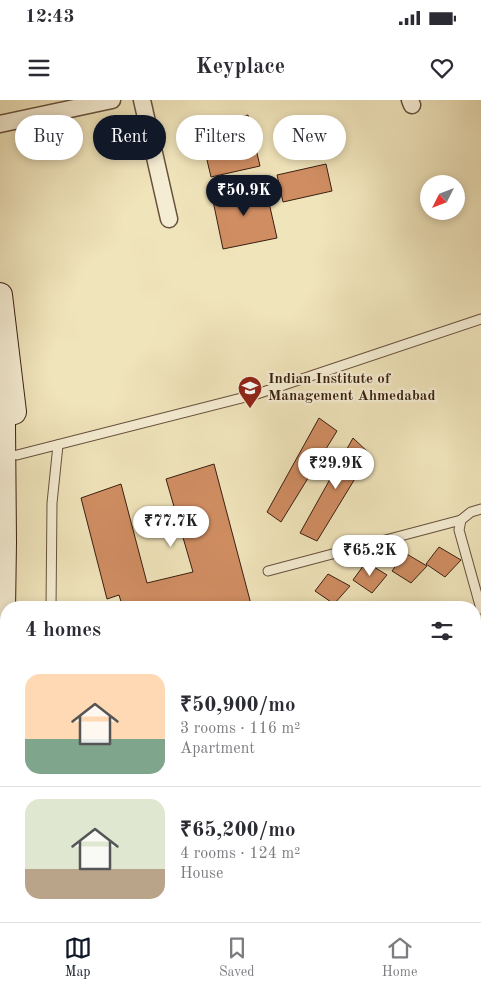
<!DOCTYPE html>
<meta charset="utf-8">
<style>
:root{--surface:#fff;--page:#f7f7f7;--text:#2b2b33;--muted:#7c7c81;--line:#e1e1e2;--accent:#111827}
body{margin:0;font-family:"Old Standard TT",serif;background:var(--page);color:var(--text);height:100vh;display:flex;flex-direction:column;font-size:19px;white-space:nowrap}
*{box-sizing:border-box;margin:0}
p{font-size:16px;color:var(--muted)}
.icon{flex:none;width:28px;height:28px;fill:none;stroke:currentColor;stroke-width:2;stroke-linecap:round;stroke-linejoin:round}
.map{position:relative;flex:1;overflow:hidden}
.panel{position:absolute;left:0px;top:501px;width:481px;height:321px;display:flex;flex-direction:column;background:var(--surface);border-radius:20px 20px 0 0;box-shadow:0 2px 8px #0003}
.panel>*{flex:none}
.hud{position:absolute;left:15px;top:15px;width:451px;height:45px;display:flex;gap:10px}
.needle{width:32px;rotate:228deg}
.controls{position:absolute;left:420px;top:75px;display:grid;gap:10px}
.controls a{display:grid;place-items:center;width:45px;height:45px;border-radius:50%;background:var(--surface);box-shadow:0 2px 8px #0003;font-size:25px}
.price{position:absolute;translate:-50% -42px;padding:0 11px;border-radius:18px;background:#fff;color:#222;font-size:16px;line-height:32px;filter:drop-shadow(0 1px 2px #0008)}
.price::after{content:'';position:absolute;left:50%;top:30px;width:15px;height:11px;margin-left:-8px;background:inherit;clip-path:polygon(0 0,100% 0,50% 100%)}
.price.current{background:var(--accent);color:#fff}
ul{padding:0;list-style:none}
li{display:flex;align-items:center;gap:15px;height:125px;padding:0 25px}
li+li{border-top:1px solid var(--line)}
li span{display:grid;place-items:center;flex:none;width:140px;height:100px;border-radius:15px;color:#555}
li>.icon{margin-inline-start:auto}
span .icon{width:60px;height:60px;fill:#fffc;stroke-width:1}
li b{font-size:21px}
h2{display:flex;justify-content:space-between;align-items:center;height:60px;padding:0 25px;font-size:21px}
.pill{padding:0 18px;border-radius:22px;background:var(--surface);box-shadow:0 2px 8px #0003;font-size:18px;line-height:45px}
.pill.current{background:var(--accent);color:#fff}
.status{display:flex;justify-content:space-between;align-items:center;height:35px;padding:0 25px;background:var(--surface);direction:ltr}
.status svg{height:14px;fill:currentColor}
header{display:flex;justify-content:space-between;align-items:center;height:65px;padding:0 25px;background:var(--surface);font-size:22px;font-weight:800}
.menu{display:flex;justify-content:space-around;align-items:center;height:70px;border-top:1px solid var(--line);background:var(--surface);font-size:14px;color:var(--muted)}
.menu a{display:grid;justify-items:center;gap:2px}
.menu .current{color:var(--accent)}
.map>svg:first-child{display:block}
</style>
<div class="status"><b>12:43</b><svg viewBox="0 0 49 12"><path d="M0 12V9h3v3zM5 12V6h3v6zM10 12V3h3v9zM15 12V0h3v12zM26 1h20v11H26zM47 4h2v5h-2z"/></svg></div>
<header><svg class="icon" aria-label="menu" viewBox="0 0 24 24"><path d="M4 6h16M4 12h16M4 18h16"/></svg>Keyplace<svg class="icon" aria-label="heart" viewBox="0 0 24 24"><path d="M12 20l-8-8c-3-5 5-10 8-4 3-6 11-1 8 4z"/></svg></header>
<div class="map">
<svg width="481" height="822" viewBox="0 0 481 822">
<rect width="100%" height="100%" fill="#f0e4bb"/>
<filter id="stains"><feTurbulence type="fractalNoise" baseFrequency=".004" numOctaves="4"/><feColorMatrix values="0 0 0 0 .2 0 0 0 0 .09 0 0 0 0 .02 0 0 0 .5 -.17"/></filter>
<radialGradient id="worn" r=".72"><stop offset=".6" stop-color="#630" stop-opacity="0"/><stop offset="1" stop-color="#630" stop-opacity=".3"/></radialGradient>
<path fill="#bbc490" stroke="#7a7250" d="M86,816h121l-3,6h-118z"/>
<g fill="#d08d62" stroke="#391f11">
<path d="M248,15l12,51 -49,11 -12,-51z"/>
<path d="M326,64l6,27 -49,11 -6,-27z"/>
<path d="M265,85l12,53 -54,11 -11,-53z"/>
<path d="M319,318l18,13 -56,91 -14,-10z"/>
<path d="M353,338l17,16 -53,87 -17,-8z"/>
<path d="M214,364l38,144h-129l-4,-13 -12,4 -26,-101 40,-14 26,99 46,-11 -27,-93z"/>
<path d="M439,447l22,13 -16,17 -19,-13z"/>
<path d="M405,453l22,13 -16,17 -19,-12z"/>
<path d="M366,462l21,13 -15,18 -19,-13z"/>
<path d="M328,474l22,12 -16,18 -19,-13z"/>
<path d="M477,673l4,8v36l-6,2v-20l4,-7 -4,1v-19z"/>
<path d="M481,814v8h-8l5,-7z"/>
<path d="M230,816h22l2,6h-27z"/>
<path d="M303,816h46l2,6h-46z"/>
<path d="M400,816h29l1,6h-33z"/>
<path d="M463,817l2,5 -19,-1z"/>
</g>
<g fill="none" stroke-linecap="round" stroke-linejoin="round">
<defs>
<g id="lane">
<path d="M17,355l240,-61 224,-75"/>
<path d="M481,409l-10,3 -10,8 -2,10 22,79"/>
<path d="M268,471l193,-51"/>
<path d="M51,508l1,-105 6,-58"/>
<path d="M475,600l6,-2"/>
<path d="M63,822v-6"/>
<path d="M223,822l3,-6"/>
</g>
<g id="street">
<path d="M142,0l27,119"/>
<path d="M410,0l2,5"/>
<path d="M0,24l112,-24"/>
</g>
<g id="secondary">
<path d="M0,195l14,117"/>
<path d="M0,293l3,31 1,118 -4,274"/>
<path d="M15,822l3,-6"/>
</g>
</defs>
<use href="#lane" stroke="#67503c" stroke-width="11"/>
<use href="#street" stroke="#67503c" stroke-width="19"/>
<use href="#secondary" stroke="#391f11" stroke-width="26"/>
<use href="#lane" stroke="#f5edd3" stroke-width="9"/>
<use href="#street" stroke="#f5edd3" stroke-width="16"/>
<use href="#secondary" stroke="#f5edd3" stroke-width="24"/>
</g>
<defs>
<symbol id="university-pin" viewBox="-11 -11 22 30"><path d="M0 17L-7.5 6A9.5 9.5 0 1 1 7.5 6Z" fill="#8f2418" stroke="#f5edd3"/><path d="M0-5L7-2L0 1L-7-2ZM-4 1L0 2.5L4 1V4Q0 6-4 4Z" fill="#fff"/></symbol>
</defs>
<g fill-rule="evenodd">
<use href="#university-pin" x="236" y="274" width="28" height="38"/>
</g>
<g text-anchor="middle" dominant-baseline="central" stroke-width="4.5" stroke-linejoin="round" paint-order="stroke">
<g font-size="15" font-weight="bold" fill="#391f11" stroke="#f5edd3" text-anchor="start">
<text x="268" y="279">Indian Institute of<tspan x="268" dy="17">Management Ahmedabad</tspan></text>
</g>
</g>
<rect width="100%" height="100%" filter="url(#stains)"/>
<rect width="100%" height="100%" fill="url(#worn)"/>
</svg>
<div class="controls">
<a><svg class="needle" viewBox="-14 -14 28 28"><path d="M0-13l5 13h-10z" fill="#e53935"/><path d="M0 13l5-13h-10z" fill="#7c7c81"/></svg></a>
</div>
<b class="price current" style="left:244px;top:117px">₹50.9K</b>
<b class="price" style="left:336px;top:390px">₹29.9K</b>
<b class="price" style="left:171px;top:448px">₹77.7K</b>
<b class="price" style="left:370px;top:477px">₹65.2K</b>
<div class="hud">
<a class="pill">Buy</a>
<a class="pill current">Rent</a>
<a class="pill">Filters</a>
<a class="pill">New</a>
</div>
<section class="panel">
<h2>4 homes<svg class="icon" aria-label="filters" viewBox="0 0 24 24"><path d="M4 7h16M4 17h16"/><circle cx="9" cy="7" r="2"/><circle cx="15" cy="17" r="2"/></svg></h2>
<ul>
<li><span style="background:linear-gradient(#ffd9b3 65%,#7fa58c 0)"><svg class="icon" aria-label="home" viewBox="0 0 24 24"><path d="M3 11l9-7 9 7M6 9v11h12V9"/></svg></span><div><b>₹50,900/mo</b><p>3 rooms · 116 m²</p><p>Apartment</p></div></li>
<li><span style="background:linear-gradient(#dfe7d0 70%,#b9a48a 0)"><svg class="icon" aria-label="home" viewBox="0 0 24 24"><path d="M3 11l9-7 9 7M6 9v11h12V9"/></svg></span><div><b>₹65,200/mo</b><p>4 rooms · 124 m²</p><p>House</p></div></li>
</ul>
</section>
</div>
<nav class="menu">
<a class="current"><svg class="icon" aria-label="map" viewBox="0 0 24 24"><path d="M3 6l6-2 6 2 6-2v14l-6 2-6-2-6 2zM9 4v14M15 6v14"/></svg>Map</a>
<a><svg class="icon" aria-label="saved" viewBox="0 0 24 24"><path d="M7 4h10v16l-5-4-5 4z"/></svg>Saved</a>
<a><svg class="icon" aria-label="home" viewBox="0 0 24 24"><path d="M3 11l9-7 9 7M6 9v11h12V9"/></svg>Home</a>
</nav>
